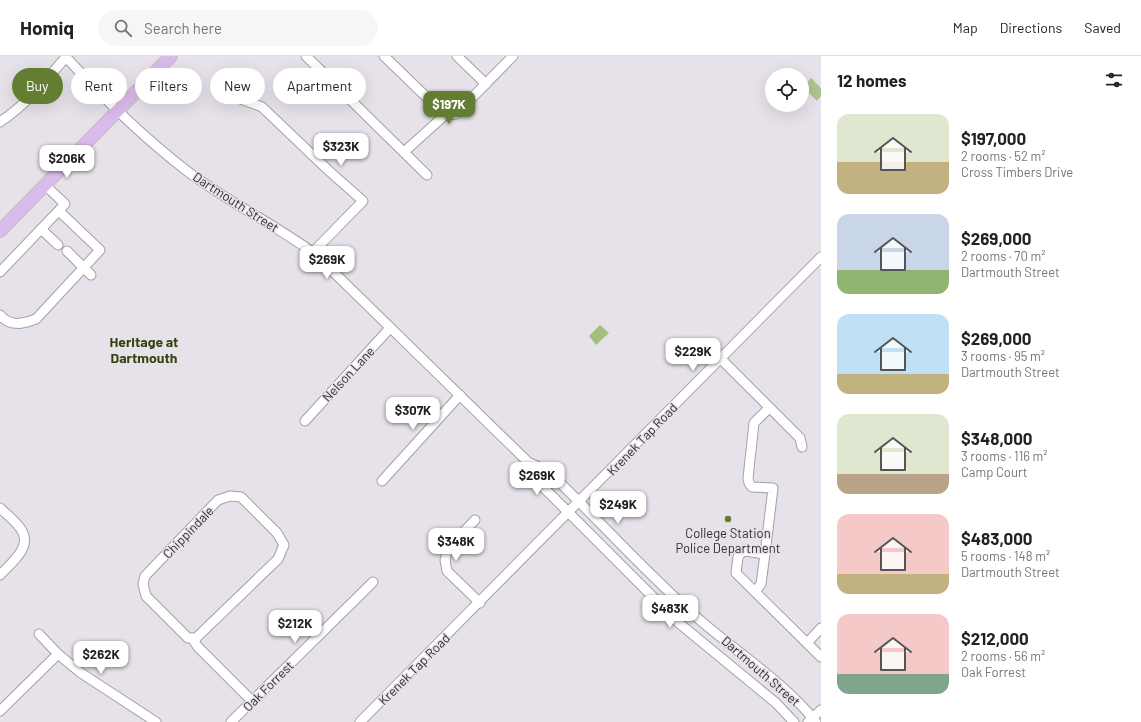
<!DOCTYPE html>
<meta charset="utf-8">
<style>
:root{--surface:#fff;--page:#f6f6f6;--text:#222;--muted:#767676;--line:#e0e0e0;--accent:#637e32}
body{margin:0;font-family:Barlow,sans-serif;background:var(--page);color:var(--text);height:100vh;display:flex;flex-direction:column;font-size:15px;white-space:nowrap}
*{box-sizing:border-box;margin:0}
p{font-size:13px;color:var(--muted)}
.icon{flex:none;width:22px;height:22px;fill:none;stroke:currentColor;stroke-width:2;stroke-linecap:round;stroke-linejoin:round}
.map{position:relative;flex:1;overflow:hidden}
.sheet{display:flex;flex-direction:column;background:var(--surface);width:320px}
.sheet>*{flex:none}
.hud{position:absolute;left:12px;top:12px;width:380px;height:36px;display:flex;gap:8px}
.fabs{position:absolute;left:765px;top:12px;display:grid;gap:8px}
.fabs a{display:grid;place-items:center;width:44px;height:44px;border-radius:50%;background:var(--surface);box-shadow:0 4px 16px #0002;font-size:20px}
.price{position:absolute;translate:-50% -34px;padding:0 9px;border-radius:8px;background:#fff;color:#222;font-size:13px;line-height:26px;filter:drop-shadow(0 1px 2px #0008)}
.price::after{content:'';position:absolute;left:50%;top:24px;width:12px;height:9px;margin-left:-6px;background:inherit;clip-path:polygon(0 0,100% 0,50% 100%)}
.price.active{background:var(--accent);color:#fff}
ul{padding:0;list-style:none}
li{display:flex;align-items:center;gap:12px;height:100px;padding:0 16px}
li span{display:grid;place-items:center;flex:none;width:112px;height:80px;border-radius:12px;color:#555}
li>.icon{margin-inline-start:auto}
span .icon{width:48px;height:48px;fill:#fffc;stroke-width:1}
li b{font-size:17px}
h2{display:flex;justify-content:space-between;align-items:center;height:48px;padding:0 16px;font-size:17px}
.tag{padding:0 14px;border-radius:18px;background:var(--surface);box-shadow:0 4px 16px #0002;font-size:14px;line-height:36px}
.tag.active{background:var(--accent);color:#fff}
header{display:flex;align-items:center;gap:24px;box-sizing:border-box;height:56px;padding:0 20px;background:var(--surface);border-bottom:1px solid var(--line)}
header strong{font-size:19px}
nav{display:flex;gap:22px;margin-inline-start:auto;font-size:14px}
.search{width:280px;height:36px;background:var(--page);display:flex;align-items:center;gap:10px;box-sizing:border-box;padding:0 14px;border-radius:22px;color:var(--muted);font-size:15px}
main{display:flex;flex:1;min-height:0}
.map>svg:first-child{display:block}
</style>
<header>
<strong>Homiq</strong>
<div class="search"><svg class="icon" aria-label="search" viewBox="0 0 24 24"><circle cx="10" cy="10" r="6"/><path d="M15 15l6 6"/></svg>Search here</div>
<nav><a>Map</a><a>Directions</a><a>Saved</a></nav>
</header>
<main>
<div class="map">
<svg width="821" height="666" viewBox="0 0 821 666">
<rect width="100%" height="100%" fill="#e7e1ea"/>
<path fill="#b0c492" d="M811,22l10,10v8l-4,5 -14,-14z"/>
<path fill="#a4bf79" d="M600,269l9,8 -13,12 -7,-9z"/>
<g fill="none" stroke-linecap="round" stroke-linejoin="round">
<defs>
<g id="minor">
<path d="M65,0c37,41 78,81 122,115 41,31 87,53 128,83l213,208 20,9c49,47 94,98 145,143 40,36 89,66 123,108"/>
<path d="M306,0l121,119"/>
<path d="M384,0l61,59 11,-1 57,-58"/>
<path d="M457,0l29,28"/>
<path d="M238,42l24,9 66,63 35,31 -50,51"/>
<path d="M0,66c26,-17 46,-42 66,-65"/>
<path d="M404,96l41,-37"/>
<path d="M41,173l17,16"/>
<path d="M67,195l24,24"/>
<path d="M0,216l65,-68 -20,-19"/>
<path d="M0,259c10,12 23,9 36,4l64,-69 -41,-39"/>
<path d="M721,303l79,79 2,9"/>
<path d="M305,365l85,-93"/>
<path d="M528,406l10,20 142,142 96,79 18,19"/>
<path d="M382,425l78,-86"/>
<path d="M230,440l11,1 36,36 7,12 -6,14 -82,79h-8l-42,-42 -3,-12 2,-8 73,-76z"/>
<path d="M0,452c7,7 17,14 22,23 10,17 -12,33 -22,44"/>
<path d="M475,464l-27,28 -3,12 2,11 33,32"/>
<path d="M765,498l8,-66 -21,-1 -3,-4 -1,-5 6,-55 15,-15"/>
<path d="M755,536l6,-8 4,-30 -20,-3 -4,2 -3,4 -2,16 85,84"/>
<path d="M39,578l19,20 23,19 75,49"/>
<path d="M192,582l6,9 54,54"/>
<path d="M807,587l14,-15"/>
<path d="M0,655l58,-57"/>
<path d="M231,666l142,-140"/>
<path d="M360,666l461,-465"/>
<path d="M808,666l13,-12"/>
</g>
<path id="major" d="M0,175l171,-175"/>
</defs>
<use href="#minor" stroke="#a59fa8" stroke-width="11"/>
<use href="#major" stroke="#c1c0c2" stroke-width="14"/>
<use href="#minor" stroke="#fff" stroke-width="9"/>
<use href="#major" stroke="#dbbaec" stroke-width="12"/>
</g>
<circle fill="#637e32" stroke="#e7e1ea" stroke-width="1.5" cx="728" cy="463" r="4"/>
<g text-anchor="middle" dominant-baseline="central" stroke-width="3" stroke-linejoin="round" paint-order="stroke">
<g font-size="13" fill="#312e32" stroke="#e7e1ea">
<text transform="translate(236 146) rotate(33)">Dartmouth Street</text>
<text transform="translate(348 318) rotate(-47)">Nelson Lane</text>
<text transform="translate(642 383) rotate(-46)">Krenek Tap Road</text>
<text transform="translate(188 476) rotate(-46)">Chippindale</text>
<text transform="translate(414 613) rotate(-45)">Krenek Tap Road</text>
<text transform="translate(761 615) rotate(41)">Dartmouth Street</text>
<text transform="translate(268 630) rotate(-45)">Oak Forrest</text>
</g>
<g font-size="13" fill="#312e32" stroke="#e7e1ea">
<text x="728" y="477">College Station<tspan x="728" dy="15">Police Department</tspan></text>
</g>
<g font-size="14" font-weight="bold" fill="#32430d" stroke="#e7e1ea">
<text x="144" y="285">Heritage at<tspan x="144" dy="16">Dartmouth</tspan></text>
</g>
</g>
</svg>
<div class="fabs">
<a><svg class="icon" aria-label="locate" viewBox="0 0 24 24"><circle cx="12" cy="12" r="6"/><path d="M12 2v4M12 18v4M2 12h4M18 12h4"/></svg></a>
</div>
<b class="price active" style="left:449px;top:69px">$197K</b>
<b class="price" style="left:341px;top:111px">$323K</b>
<b class="price" style="left:67px;top:123px">$206K</b>
<b class="price" style="left:327px;top:224px">$269K</b>
<b class="price" style="left:693px;top:316px">$229K</b>
<b class="price" style="left:413px;top:375px">$307K</b>
<b class="price" style="left:537px;top:440px">$269K</b>
<b class="price" style="left:618px;top:469px">$249K</b>
<b class="price" style="left:456px;top:506px">$348K</b>
<b class="price" style="left:670px;top:573px">$483K</b>
<b class="price" style="left:295px;top:588px">$212K</b>
<b class="price" style="left:101px;top:619px">$262K</b>
<div class="hud">
<a class="tag active">Buy</a>
<a class="tag">Rent</a>
<a class="tag">Filters</a>
<a class="tag">New</a>
<a class="tag">Apartment</a>
</div>
</div>
<section class="sheet">
<h2>12 homes<svg class="icon" aria-label="filters" viewBox="0 0 24 24"><path d="M4 7h16M4 17h16"/><circle cx="9" cy="7" r="2"/><circle cx="15" cy="17" r="2"/></svg></h2>
<ul>
<li><span style="background:linear-gradient(#dfe7d0 60%,#c2b280 0)"><svg class="icon" aria-label="home" viewBox="0 0 24 24"><path d="M3 11l9-7 9 7M6 9v11h12V9"/></svg></span><div><b>$197,000</b><p>2 rooms · 52 m²</p><p>Cross Timbers Drive</p></div></li>
<li><span style="background:linear-gradient(#c9d6e8 70%,#8fb573 0)"><svg class="icon" aria-label="home" viewBox="0 0 24 24"><path d="M3 11l9-7 9 7M6 9v11h12V9"/></svg></span><div><b>$269,000</b><p>2 rooms · 70 m²</p><p>Dartmouth Street</p></div></li>
<li><span style="background:linear-gradient(#bfe0f5 75%,#c2b280 0)"><svg class="icon" aria-label="home" viewBox="0 0 24 24"><path d="M3 11l9-7 9 7M6 9v11h12V9"/></svg></span><div><b>$269,000</b><p>3 rooms · 95 m²</p><p>Dartmouth Street</p></div></li>
<li><span style="background:linear-gradient(#dfe7d0 75%,#b9a48a 0)"><svg class="icon" aria-label="home" viewBox="0 0 24 24"><path d="M3 11l9-7 9 7M6 9v11h12V9"/></svg></span><div><b>$348,000</b><p>3 rooms · 116 m²</p><p>Camp Court</p></div></li>
<li><span style="background:linear-gradient(#f6c9c9 75%,#c2b280 0)"><svg class="icon" aria-label="home" viewBox="0 0 24 24"><path d="M3 11l9-7 9 7M6 9v11h12V9"/></svg></span><div><b>$483,000</b><p>5 rooms · 148 m²</p><p>Dartmouth Street</p></div></li>
<li><span style="background:linear-gradient(#f6c9c9 75%,#7fa58c 0)"><svg class="icon" aria-label="home" viewBox="0 0 24 24"><path d="M3 11l9-7 9 7M6 9v11h12V9"/></svg></span><div><b>$212,000</b><p>2 rooms · 56 m²</p><p>Oak Forrest</p></div></li>
</ul>
</section>
</main>
